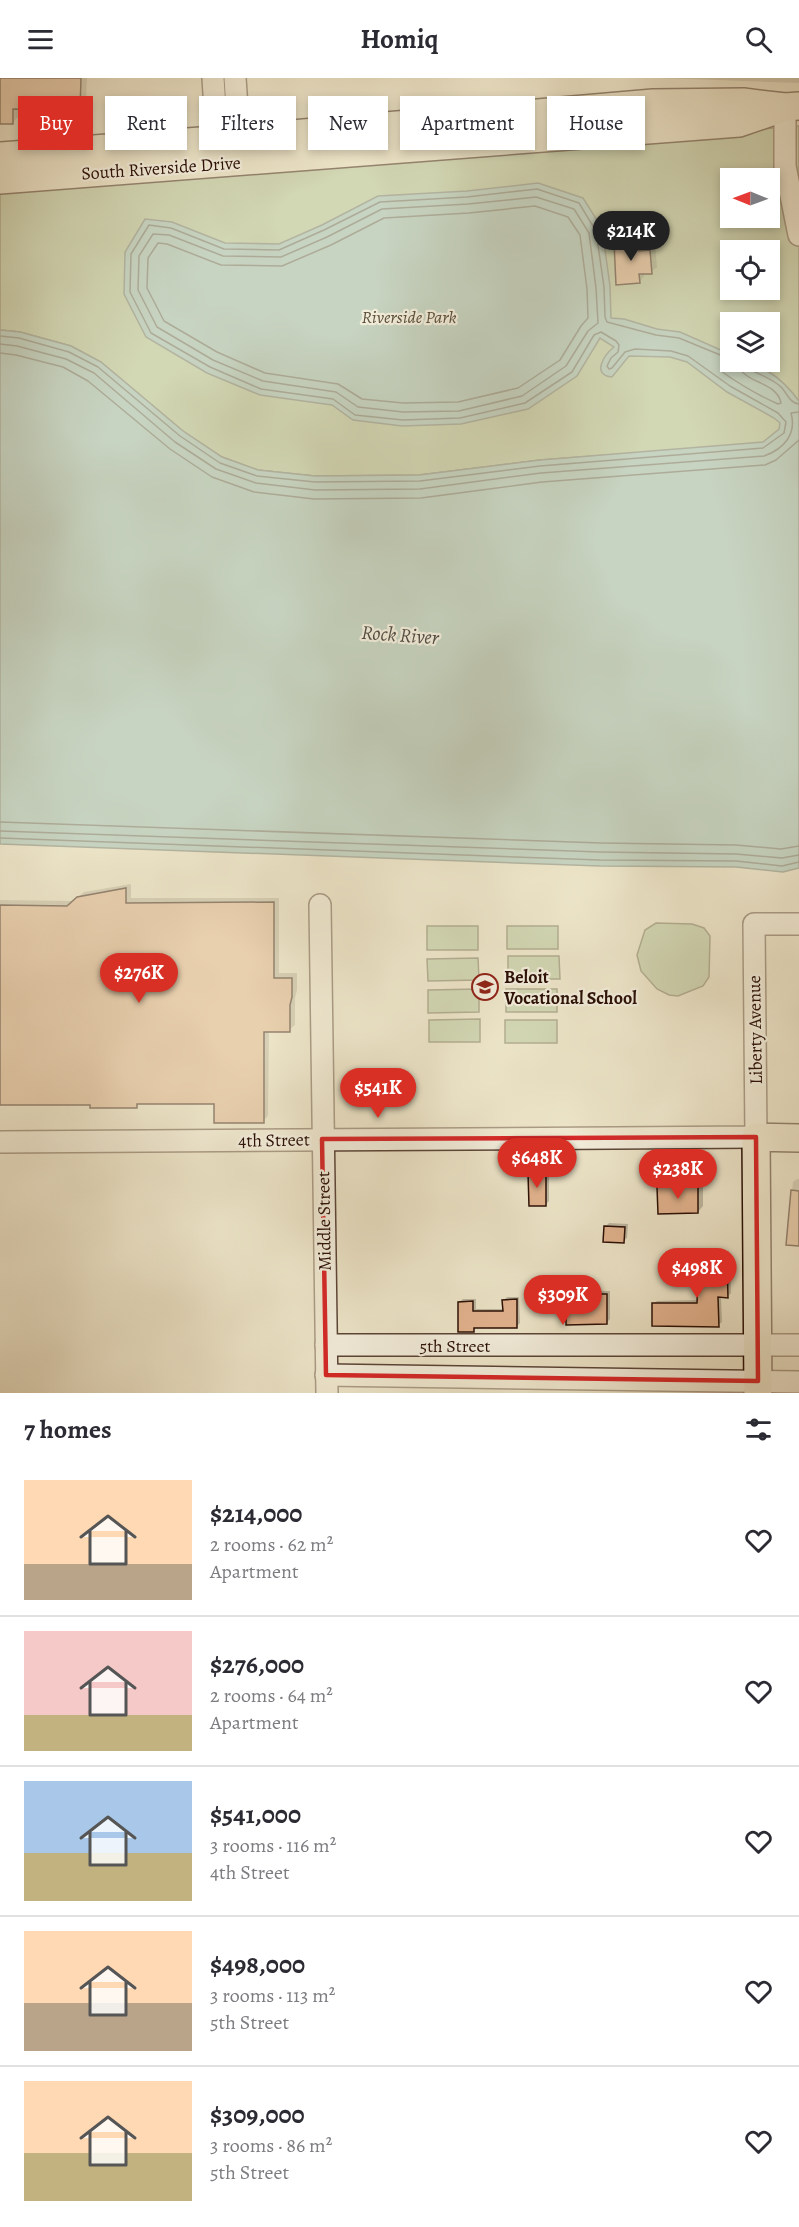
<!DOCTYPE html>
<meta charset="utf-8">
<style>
:root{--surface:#fff;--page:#f7f7f7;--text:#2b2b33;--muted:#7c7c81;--line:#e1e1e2;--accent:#d93025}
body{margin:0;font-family:Alegreya,serif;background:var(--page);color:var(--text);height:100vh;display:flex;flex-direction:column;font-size:22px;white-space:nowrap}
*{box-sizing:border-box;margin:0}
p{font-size:20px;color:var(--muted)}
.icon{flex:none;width:33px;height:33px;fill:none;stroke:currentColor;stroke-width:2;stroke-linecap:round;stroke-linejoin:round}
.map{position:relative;height:1315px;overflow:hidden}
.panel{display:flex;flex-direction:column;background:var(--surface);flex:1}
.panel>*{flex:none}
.banner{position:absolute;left:18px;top:18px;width:764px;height:54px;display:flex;gap:12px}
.needle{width:39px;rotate:271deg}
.tools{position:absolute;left:720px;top:90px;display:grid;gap:12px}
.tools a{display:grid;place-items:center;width:60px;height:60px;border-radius:0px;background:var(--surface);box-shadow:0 3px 9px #0003;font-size:30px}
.price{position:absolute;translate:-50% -51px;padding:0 14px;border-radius:21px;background:var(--accent);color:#fff;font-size:20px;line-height:39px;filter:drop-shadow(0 2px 3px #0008)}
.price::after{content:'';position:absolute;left:50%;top:36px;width:18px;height:14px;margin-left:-9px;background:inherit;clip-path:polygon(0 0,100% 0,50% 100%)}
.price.on{background:#222;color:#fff}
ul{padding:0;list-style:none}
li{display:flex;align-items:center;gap:18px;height:150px;padding:0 24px}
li+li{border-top:2px solid var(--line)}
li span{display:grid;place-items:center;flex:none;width:168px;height:120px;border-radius:0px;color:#555}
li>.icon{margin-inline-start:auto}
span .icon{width:72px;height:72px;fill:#fffc;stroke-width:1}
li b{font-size:26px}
h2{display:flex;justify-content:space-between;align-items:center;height:72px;padding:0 24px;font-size:26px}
.tag{padding:0 21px;border-radius:0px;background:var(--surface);box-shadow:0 3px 9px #0003;font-size:21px;line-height:54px}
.tag.on{background:var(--accent);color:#fff}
header{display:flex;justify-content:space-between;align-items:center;height:78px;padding:0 24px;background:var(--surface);font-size:27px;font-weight:600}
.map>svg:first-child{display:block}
</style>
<header><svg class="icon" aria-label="menu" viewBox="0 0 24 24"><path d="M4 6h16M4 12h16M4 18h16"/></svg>Homiq<svg class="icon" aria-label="search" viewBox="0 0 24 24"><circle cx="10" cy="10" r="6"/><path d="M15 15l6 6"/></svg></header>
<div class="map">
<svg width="799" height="1315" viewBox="0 0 799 1315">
<rect width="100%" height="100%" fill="#ede5c9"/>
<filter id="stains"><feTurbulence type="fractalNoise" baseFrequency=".00333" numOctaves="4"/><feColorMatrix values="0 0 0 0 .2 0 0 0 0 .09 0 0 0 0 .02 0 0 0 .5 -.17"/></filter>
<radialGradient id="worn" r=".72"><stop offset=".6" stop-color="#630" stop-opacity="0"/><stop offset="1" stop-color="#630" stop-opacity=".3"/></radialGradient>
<g fill="#b2c69b" stroke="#6e6a50" stroke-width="1.5" fill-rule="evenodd">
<path d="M799,48v315l-259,19 -121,15 -104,1 -57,-6 -36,-13 -39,-26 -82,-69 -30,-16 -51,-14 -20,-2v-141zM730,100h40v40h-40zM730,172h40v40h-40zM730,244h40v40h-40z"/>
<path d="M656,845l36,1 12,4 6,8 -1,41 -6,9 -25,10 -9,-1 -12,-6 -16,-18 -4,-16 8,-25z"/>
<rect x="427" y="848" width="51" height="24"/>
<rect x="507" y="848" width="51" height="23"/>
<path d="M508,878h51l1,23h-52z"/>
<path d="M478,880l1,22 -51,1 -1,-22z"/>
<path d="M479,911v23l-51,1v-23z"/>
<rect x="506" y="911" width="51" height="23"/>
<path d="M480,941v23h-51v-22z"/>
<rect x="505" y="942" width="52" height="23"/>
</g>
<path fill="#99bfb9" stroke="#6d7971" stroke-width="1.5" d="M538,105l45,15 19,30 8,58 1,32 13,1 33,10 23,3 50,22v8c32,0 51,15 69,39v467l-16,4 -47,-5 -136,-1 -600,-22v-514l20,2 51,14 30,16 82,69 39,26 36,13 57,6 104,-1 121,-15 223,-18 16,-13 1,-6 -6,-5 -47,-26 -40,-30 -17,-5 -41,-1 -17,21c-21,-2 -8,-22 2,-30l-14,-9 -23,38 -49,33 -67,15 -59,2 -49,-6 -21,-15 -72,-10 -53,-22 -61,-36 -22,-43 1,-42 20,-33 27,3 53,21 54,1 43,-19 56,-29 89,-5z"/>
<g fill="#0003">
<path d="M0,0h87l-1,24 -7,8 -59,-2v7l-8,8 -12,-1z"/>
<path d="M659,0h140v5z"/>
<path d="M644,158v10l11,-1 2,22 -6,5 -7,1v3l-5,6 -24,-40 6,-5z"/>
<path d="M131,806v14h148v75h18v17l-2,8v27l-6,5h-20l-1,86 -5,5 -48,-19h-75l-4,5 -45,-4h-91v-203l74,1 10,-9z"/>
<path d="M533,1092h16v31l-4,4 -15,-31z"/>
<path d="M797,1101h2v66l-12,-1 6,-62z"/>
<path d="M664,1104h39v24l-5,6 -40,-24z"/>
<path d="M609,1145l19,1 -1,14 -4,3 -18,-14z"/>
<path d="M700,1179h30l1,36 -3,3h-7l1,26 -4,3 -65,-21 4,-3 42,-1 1,-25 -3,-15z"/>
<path d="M595,1213h15v28l-3,3 -40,-21 4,-4h20z"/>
<path d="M507,1219h12l1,26 -4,4h-40l-3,3 -14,-28 4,-3h13v10h28v-9z"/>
</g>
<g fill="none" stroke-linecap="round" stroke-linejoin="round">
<g stroke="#626760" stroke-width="1.5">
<path d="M536,119l38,12 15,24 7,55 2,35 -10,8 -22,35 -44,30 -63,15 -56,1 -45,-5 -22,-15 -73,-11 -50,-21 -56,-33 -19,-37 1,-34 14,-22 16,1 54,21 58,1 46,-20 55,-28 86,-5z"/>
<path d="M535,128l33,11 12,18 7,54 1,29 -7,8 -21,34 -42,28 -60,14 -55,1 -41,-4 -24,-15 -73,-11 -48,-21 -53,-31 -17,-33 1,-30 10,-15 9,1 54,21 61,1 49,-21 53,-27 85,-5z"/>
<path d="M0,258l19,2 50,14 29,15 82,69 40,27 37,13 58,6 105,-1 120,-15 223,-18 21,-15 2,-11 -8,-9 -48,-27 -42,-30 -17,-5 -36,-2 -10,3 -13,16 -3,1 -2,-3 4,-8 7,-6 1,-7 -3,-4 -15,-9 -7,3 -22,37 -47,31 -65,15 -57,2 -48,-5 -22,-16 -72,-10 -51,-22 -59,-34 -21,-41 1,-38 18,-29 22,3 53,21 55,1 45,-20 56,-28 87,-5 70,-8 42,14 17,28 8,56 1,30 2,5 49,13 23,3 51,21"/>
<path d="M0,266l17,2 49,13 28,14 81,69 41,27 40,14 59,7 105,-1 121,-16 223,-17c20,-7 33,-22 27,-43l8,-1"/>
<path d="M0,275l16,2 47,12 25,14 82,68 42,28 42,15 60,7 107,-1 121,-16 223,-17 11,-5 23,-20"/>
<path d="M746,284l3,7c11,6 25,10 33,19 6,7 8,15 17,16"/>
<path d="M724,288h14c9,18 39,16 43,37l-3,1c-20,-9 -39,-20 -57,-33v-3z"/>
<path d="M0,744l601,21 135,2 45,4 18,-3"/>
<path d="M0,753l600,21 136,2 46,4 17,-3"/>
<path d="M0,760l600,22 136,1 46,5 17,-4"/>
</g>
</g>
<g fill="#e2b38e" stroke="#2a0f06" stroke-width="1.5">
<path d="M0,0h81l-1,33 -67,-2v15h-13z"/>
<path d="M639,162v11l11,-1 2,24h-13l1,9 -24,2 -2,-43z"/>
<path d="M126,810v15l148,-1v76h18v19l-2,8v27h-26v91h-50v-19h-77v4h-47v-3h-90v-200l67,1 10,-9z"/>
<path d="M528,1095h18v33h-17z"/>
<path d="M698,1108v27l-40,1 -1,-27z"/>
<path d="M791,1112l8,1v55l-13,-1z"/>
<path d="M604,1148l21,1 -1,16 -21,-1z"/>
<path d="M695,1182h32l1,38 -10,-1 1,30 -67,-1v-23h45l1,-27h-3z"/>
<path d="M590,1216h17v30l-41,1v-25h24z"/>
<path d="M517,1221v29h-43v4h-16v-30l15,-1v10h30l-1,-11z"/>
</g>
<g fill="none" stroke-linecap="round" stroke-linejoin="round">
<defs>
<g id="minor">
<path d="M213,0l5,77"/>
<path d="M235,0l5,74"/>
<path d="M785,29v59l14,69"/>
<path d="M320,827l7,488"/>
<path d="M0,1064l756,-5 -2,-213h45"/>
<path d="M326,1267h473"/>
<path d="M326,1297l473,7"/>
</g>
<g id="major">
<path d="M0,78l280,-21 373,-32 90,-1 42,5 14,-1"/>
<path d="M0,102l739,-57 41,-14"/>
<path d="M758,1315l-2,-256 43,1"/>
</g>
</defs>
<use href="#minor" stroke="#5b4437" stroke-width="24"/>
<use href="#major" stroke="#2a0f06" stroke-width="30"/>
<use href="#minor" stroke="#f3eedc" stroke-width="21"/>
<use href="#major" stroke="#ede5c9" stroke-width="27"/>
</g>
<path d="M0 0H799V1315H0ZM756,1059l2,244 -432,-6 -4,-236z" fill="#ede5c9" fill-opacity=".55" fill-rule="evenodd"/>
<path fill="none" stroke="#d62828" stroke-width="4.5" stroke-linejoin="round" d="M756,1059l2,244 -432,-6 -4,-236z"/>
<defs>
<symbol id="school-ring" viewBox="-11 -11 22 22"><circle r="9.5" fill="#f3eedc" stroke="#8f2418" stroke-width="1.5"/><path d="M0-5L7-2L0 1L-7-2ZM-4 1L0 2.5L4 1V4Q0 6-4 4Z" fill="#8f2418"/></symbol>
</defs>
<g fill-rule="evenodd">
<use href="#school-ring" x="470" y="894" width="30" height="30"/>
</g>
<g text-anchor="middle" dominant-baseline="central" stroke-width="4.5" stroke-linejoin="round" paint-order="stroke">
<g font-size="18" fill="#2a0f06" stroke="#f3eedc">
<text transform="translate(161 90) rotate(-4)">South Riverside Drive</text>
<text transform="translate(755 952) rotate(-91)">Liberty Avenue</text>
<text transform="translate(274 1062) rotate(-1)">4th Street</text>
<text transform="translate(324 1143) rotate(-91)">Middle Street</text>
<text x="455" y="1268">5th Street</text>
</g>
<g font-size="18" font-style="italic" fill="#5a4f3a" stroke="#f3eedc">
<text x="409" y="239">Riverside Park</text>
</g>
<g font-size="18" font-weight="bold" fill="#2a0f06" stroke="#f3eedc" text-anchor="start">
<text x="504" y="899">Beloit<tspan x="504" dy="21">Vocational School</tspan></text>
</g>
<g font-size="20" font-style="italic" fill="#514d45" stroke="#f3eedc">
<text transform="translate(400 557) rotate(4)">Rock River</text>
</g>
</g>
<rect width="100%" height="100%" filter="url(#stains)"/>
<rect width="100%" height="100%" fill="url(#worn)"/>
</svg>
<div class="tools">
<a><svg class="needle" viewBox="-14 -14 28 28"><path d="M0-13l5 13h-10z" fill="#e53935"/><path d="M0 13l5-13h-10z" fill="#7c7c81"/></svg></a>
<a><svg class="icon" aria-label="locate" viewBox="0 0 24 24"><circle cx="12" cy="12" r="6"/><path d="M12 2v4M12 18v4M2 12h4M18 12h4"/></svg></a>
<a><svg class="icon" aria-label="layers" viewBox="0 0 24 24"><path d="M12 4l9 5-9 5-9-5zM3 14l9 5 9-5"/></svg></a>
</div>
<b class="price on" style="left:631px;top:184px">$214K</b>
<b class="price" style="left:139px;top:926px">$276K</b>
<b class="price" style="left:378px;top:1041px">$541K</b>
<b class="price" style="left:537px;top:1111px">$648K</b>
<b class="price" style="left:678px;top:1122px">$238K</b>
<b class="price" style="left:697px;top:1221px">$498K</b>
<b class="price" style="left:563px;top:1248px">$309K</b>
<div class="banner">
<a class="tag on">Buy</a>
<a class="tag">Rent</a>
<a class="tag">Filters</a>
<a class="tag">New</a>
<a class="tag">Apartment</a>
<a class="tag">House</a>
</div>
</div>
<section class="panel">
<h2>7 homes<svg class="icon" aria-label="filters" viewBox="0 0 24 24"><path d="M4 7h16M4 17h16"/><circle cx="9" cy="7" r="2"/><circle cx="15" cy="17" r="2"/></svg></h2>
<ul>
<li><span style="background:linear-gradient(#ffd9b3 70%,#b9a48a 0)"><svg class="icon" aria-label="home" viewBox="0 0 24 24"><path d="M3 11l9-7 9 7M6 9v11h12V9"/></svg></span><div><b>$214,000</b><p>2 rooms · 62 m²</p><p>Apartment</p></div><svg class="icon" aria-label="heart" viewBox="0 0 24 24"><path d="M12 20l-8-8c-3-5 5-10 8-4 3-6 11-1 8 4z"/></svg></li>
<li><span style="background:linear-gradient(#f6c9c9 70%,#c2b280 0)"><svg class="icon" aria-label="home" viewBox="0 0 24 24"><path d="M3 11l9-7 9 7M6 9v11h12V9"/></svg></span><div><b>$276,000</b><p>2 rooms · 64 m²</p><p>Apartment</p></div><svg class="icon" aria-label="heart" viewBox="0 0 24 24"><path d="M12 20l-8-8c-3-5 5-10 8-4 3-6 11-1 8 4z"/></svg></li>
<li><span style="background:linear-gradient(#a9c7e8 60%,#c2b280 0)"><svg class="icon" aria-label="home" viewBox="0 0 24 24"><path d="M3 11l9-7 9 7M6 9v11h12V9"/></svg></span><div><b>$541,000</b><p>3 rooms · 116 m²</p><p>4th Street</p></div><svg class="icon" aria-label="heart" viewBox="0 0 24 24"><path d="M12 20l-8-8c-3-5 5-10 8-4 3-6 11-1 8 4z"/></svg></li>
<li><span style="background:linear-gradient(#ffd9b3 60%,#b9a48a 0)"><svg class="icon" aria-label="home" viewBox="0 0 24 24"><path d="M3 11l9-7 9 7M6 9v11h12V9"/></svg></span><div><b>$498,000</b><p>3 rooms · 113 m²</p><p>5th Street</p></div><svg class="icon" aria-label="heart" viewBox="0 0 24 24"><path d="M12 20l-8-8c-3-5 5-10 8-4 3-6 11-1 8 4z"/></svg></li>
<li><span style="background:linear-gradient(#ffd9b3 60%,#c2b280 0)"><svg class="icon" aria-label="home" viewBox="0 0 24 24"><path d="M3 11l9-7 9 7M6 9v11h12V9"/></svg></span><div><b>$309,000</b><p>3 rooms · 86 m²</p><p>5th Street</p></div><svg class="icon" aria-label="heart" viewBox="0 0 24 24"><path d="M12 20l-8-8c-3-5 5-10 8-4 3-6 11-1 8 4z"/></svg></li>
</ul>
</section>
